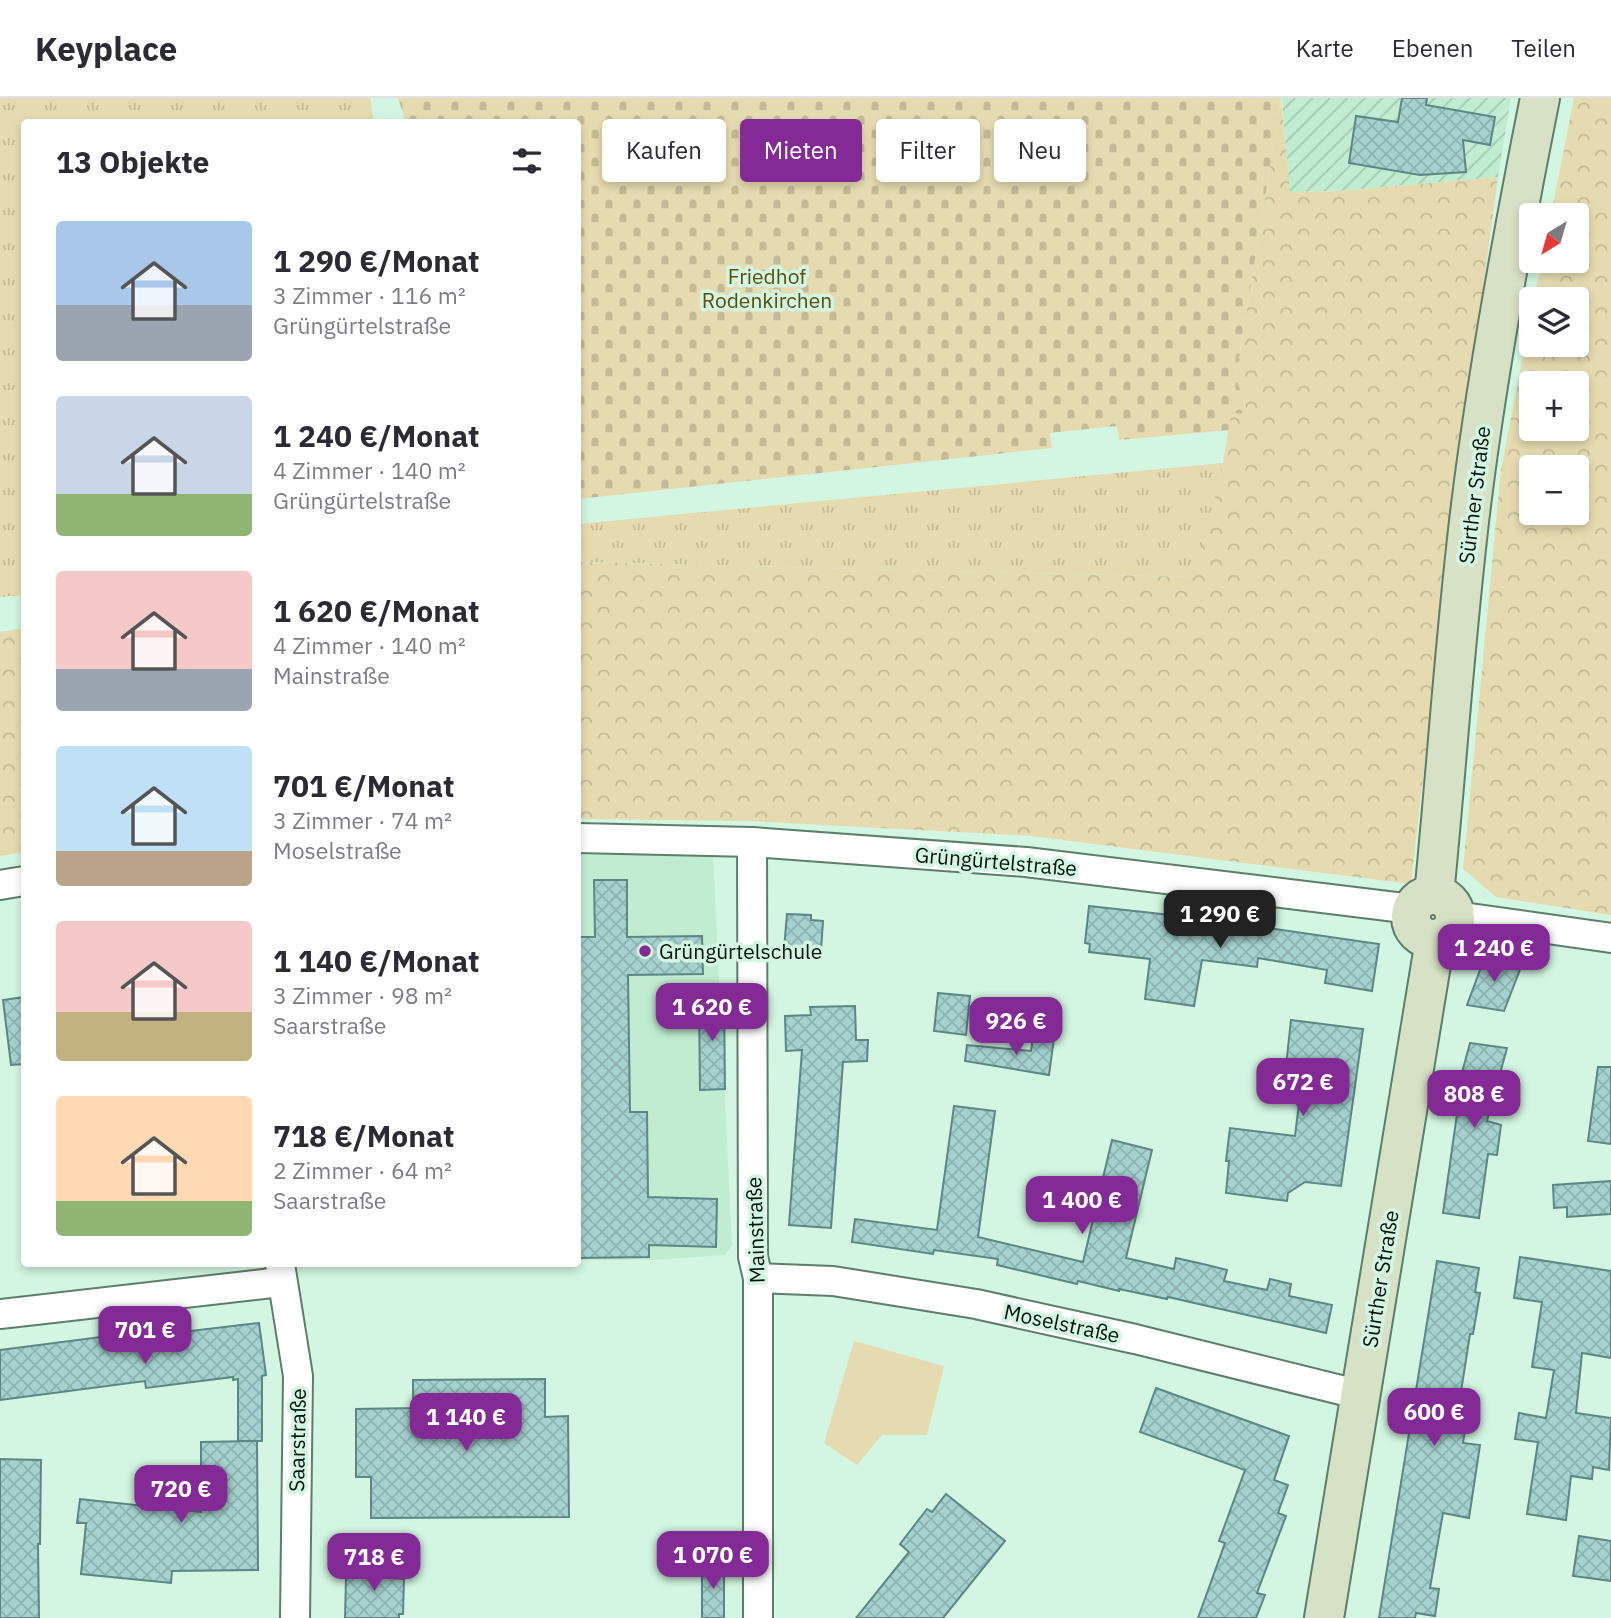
<!DOCTYPE html>
<html lang="de">
<meta charset="utf-8">
<style>
:root{--surface:#fff;--page:#f2f2f3;--text:#2b2b33;--muted:#7c7c81;--line:#e1e1e2;--accent:#842a97}
body{margin:0;font-family:"IBM Plex Sans",sans-serif;background:var(--page);color:var(--text);height:100vh;display:flex;flex-direction:column;font-size:26px;white-space:nowrap}
*{box-sizing:border-box;margin:0}
p{font-size:23px;color:var(--muted)}
.icon{flex:none;width:38px;height:38px;fill:none;stroke:currentColor;stroke-width:2;stroke-linecap:round;stroke-linejoin:round}
.map{position:relative;flex:1;overflow:hidden}
.drawer{position:absolute;left:21px;top:21px;width:560px;height:1148px;display:flex;flex-direction:column;background:var(--surface);border-radius:7px;box-shadow:0 4px 10px #0003}
.drawer>*{flex:none}
.banner{position:absolute;left:602px;top:21px;width:665px;height:63px;display:flex;gap:14px}
.needle{width:46px;rotate:217deg}
.fabs{position:absolute;left:1519px;top:105px;display:grid;gap:14px}
.fabs a{display:grid;place-items:center;width:70px;height:70px;border-radius:7px;background:var(--surface);box-shadow:0 4px 10px #0003;font-size:35px}
.price{position:absolute;translate:-50% -60px;padding:0 16px;border-radius:14px;background:var(--accent);color:#fff;font-size:23px;line-height:46px;filter:drop-shadow(0 2px 4px #0008)}
.price::after{content:'';position:absolute;left:50%;top:42px;width:21px;height:16px;margin-left:-10px;background:inherit;clip-path:polygon(0 0,100% 0,50% 100%)}
.price.selected{background:#222;color:#fff}
ul{padding:0;list-style:none}
li{display:flex;align-items:center;gap:21px;height:175px;padding:0 35px}
li span{display:grid;place-items:center;flex:none;width:196px;height:140px;border-radius:7px;color:#555}
li>.icon{margin-inline-start:auto}
span .icon{width:84px;height:84px;fill:#fffc;stroke-width:1}
li b{font-size:30px}
h2{display:flex;justify-content:space-between;align-items:center;height:84px;padding:0 35px;font-size:30px}
.pill{padding:0 24px;border-radius:7px;background:var(--surface);box-shadow:0 4px 10px #0003;font-size:24px;line-height:63px}
.pill.selected{background:var(--accent);color:#fff}
header{display:flex;align-items:center;gap:42px;box-sizing:border-box;height:98px;padding:0 35px;background:var(--surface);border-bottom:2px solid var(--line)}
header strong{font-size:33px}
nav{display:flex;gap:38px;margin-inline-start:auto;font-size:24px}
.map>svg:first-child{display:block}
</style>
<header>
<strong>Keyplace</strong>
<nav><a>Karte</a><a>Ebenen</a><a>Teilen</a></nav>
</header>
<div class="map">
<svg width="1611" height="1520" viewBox="0 0 1611 1520">
<defs>
<pattern id="industrial-furrows" width="10" height="10" patternUnits="userSpaceOnUse" patternTransform="scale(1.75)"><rect width="10" height="10" fill="#c0ecd2"/><path d="M-1 1l2-2M0 10L10 0M9 11l2-2" fill="none" stroke="#a4cab3"/></pattern>
<pattern id="grass-tufts" width="24" height="20" patternUnits="userSpaceOnUse" patternTransform="scale(1.75)"><rect width="24" height="20" fill="#e6dbb0"/><path d="M3 7l-1-3M5 7V3M7 7l1-3M15 17l-1-3M17 17v-4M19 17l1-3" fill="none" stroke="#c4bb96"/></pattern>
<pattern id="forest-crowns" width="20" height="18" patternUnits="userSpaceOnUse" patternTransform="scale(1.75)"><rect width="20" height="18" fill="#e6dbb0"/><path d="M2 6a3 3 0 1 1 6 0M12 15a3 3 0 1 1 6 0" fill="none" stroke="#c4bb96"/></pattern>
<pattern id="cemetery-stones" width="16" height="16" patternUnits="userSpaceOnUse" patternTransform="scale(1.75)"><rect width="16" height="16" fill="#e6dbb0"/><path d="M2 7V4a2 2 0 0 1 4 0v3zM10 15v-3a2 2 0 0 1 4 0v3z" fill="#c4bb96"/></pattern>
<pattern id="building-cross-hatch" width="8" height="8" patternUnits="userSpaceOnUse" patternTransform="scale(1.75)"><rect width="8" height="8" fill="#a5d2cf"/><path d="M0 0l8 8M0 8l8-8" fill="none" stroke="#8db3b1"/></pattern>
</defs>
<rect width="100%" height="100%" fill="#d2f6e1"/>
<path fill="#c0ecd2" d="M578,756h135l19,391 -7,10 -72,5h-75z"/>
<path fill="url(#industrial-furrows)" d="M1282,0h229l-13,79 -159,14 -50,1z"/>
<g fill="url(#grass-tufts)">
<path d="M0,0h370l4,24h-350v473l-24,2z"/>
<path d="M1223,365l-27,114 -618,-15v-38z"/>
</g>
<g fill="url(#forest-crowns)" fill-rule="evenodd">
<path d="M1281,0l9,94 49,-1 159,-14 -44,328 -43,379 -379,-48 -283,-15 -171,-2v-257l617,15 28,-114 8,-50 17,1 -12,-37z"/>
<path d="M1574,0h37v817l-115,-18 -33,-28 38,-400 30,-154v30h46v-46h-43l8,-38h35v-46h-26zM1577,285v46h-46v-46zM1531,369h46v46h-46z"/>
<path d="M24,530v224l-24,4v-224z"/>
</g>
<path fill="url(#cemetery-stones)" d="M398,0h883l-45,279 12,37 -17,-1 -2,17 -110,10 -2,-14 -67,7 2,15 -474,51v-377h-172z"/>
<path fill="#e6dbb0" d="M854,1243l90,25 -17,69h-45l-25,30 -33,-22z"/>
<g fill="url(#building-cross-hatch)" stroke="#5b8784" stroke-width="2">
<path d="M1402,0h25l-1,7 69,12 -5,28 -27,-5 3,32 -46,3 -71,-12 7,-47 42,6z"/>
<path d="M594,782h33v57l75,-1 1,38 -75,1 2,137h17l1,85 69,2 -1,48 -67,-2v12l-71,1v-146h2l-2,-175h17z"/>
<path d="M1089,808l118,13 172,25 -7,47 -47,-8 2,-13 -69,-12 -1,9 -55,-7 -8,46 -49,-7 5,-40 -61,-7 1,-8 -5,-1z"/>
<path d="M787,816l24,1v5l12,1 -2,30 -37,-2z"/>
<path d="M1486,856l35,13 -17,44 -37,-6z"/>
<path d="M938,895l32,3 -4,39 -32,-4z"/>
<path d="M24,899v67l-13,1 -8,-65z"/>
<path d="M699,899h25l1,92 -25,1z"/>
<path d="M855,908l1,34h12l-1,21 -24,1 -12,166 -42,-3 13,-175 -16,1 -1,-35 26,-1 -1,-8z"/>
<path d="M1291,922l72,9 -22,157 -36,-4 -17,11 -1,8 -61,-8 3,-32h-3l4,-33 65,8 5,-41 -17,-2z"/>
<path d="M1033,939l21,1 -5,37 -84,-14 2,-16 64,6z"/>
<path d="M1470,945l37,5 -20,73 14,4 -4,30 -9,-1 -9,64 -36,-5 14,-99 -6,-1z"/>
<path d="M1598,969h13v77l-23,-3z"/>
<path d="M954,1008l41,5 -17,126 105,25 29,-122 40,10 -26,108 48,11 2,-11 27,6 24,6 -3,11 43,9 3,-11 21,5 -2,12 43,9 -6,28 -158,-36 -1,2 -48,-10v2l-41,-10 -1,3 -80,-19 1,-6 -64,-9 -1,4 -81,-12 3,-23 82,11z"/>
<path d="M1611,1083v33l-44,3v-10l-13,1 -1,-23z"/>
<path d="M1520,1159l91,14v87l-29,-5 -6,60 35,5 -2,52 -16,-3 -1,12 -21,-3 -5,44 -39,-6 11,-72 -23,-3 4,-26 27,5 8,-48 -22,-3 10,-65 -28,-4z"/>
<path d="M1437,1163l42,7 -4,24 5,1 -7,41h-3l-13,83 10,1 -4,25 17,2 -11,73 -26,-5 -13,75 9,1 -4,27 -19,-3 -1,5h-36z"/>
<path d="M259,1225l7,52 -4,1v65h-24v-62l-5,1v-3l-87,11 -1,-7 -145,19v-50l139,-18 1,5z"/>
<path d="M545,1281v38l23,-1 1,101 -198,1v-41h-15v-68l57,-1v-28z"/>
<path d="M1156,1290l133,48 -15,44 14,5 -10,28 8,3 -29,77 8,2 -9,23h-58l27,-75 -6,-2 26,-71 -105,-38z"/>
<path d="M257,1343l1,129 -86,1 -1,12 -90,-9 5,-51h-9l3,-24 121,13v-70z"/>
<path d="M0,1361l41,1 -1,84h-2l1,74h-39z"/>
<path d="M946,1396l59,47 -62,77h-87l53,-66 -9,-8 27,-35 5,3z"/>
<path d="M1579,1438l32,5v40l-38,-5z"/>
<rect x="702" y="1466" width="22" height="54"/>
<path d="M352,1467l40,2 -1,11 13,1 -1,35h-4v4h-54l1,-40h6z"/>
</g>
<g fill="none" stroke-linecap="round" stroke-linejoin="round">
<defs>
<g id="street">
<path d="M578,740l174,4 274,20 386,47"/>
<path d="M752,744l1,415 5,21v340"/>
<path d="M0,787l24,-4"/>
<path d="M1456,818l155,22"/>
<path d="M280,1166l18,112 -3,242"/>
<path d="M758,1180l75,3 143,23 159,35 226,56"/>
<path d="M0,1216l281,-32"/>
</g>
<g id="secondary">
<circle cx="1433" cy="819" r="22"/>
<path d="M1434,797c13,-130 21,-260 37,-390 17,-136 42,-272 69,-407"/>
<path d="M1324,1520l111,-678"/>
</g>
</defs>
<use href="#street" stroke="#5d7e6b" stroke-width="32"/>
<use href="#secondary" stroke="#5d7e6b" stroke-width="42"/>
<use href="#street" stroke="#fff" stroke-width="28"/>
<use href="#secondary" stroke="#d7e1c5" stroke-width="38"/>
</g>
<circle fill="#842a97" stroke="#d2f6e1" stroke-width="2.5" cx="645" cy="853" r="7"/>
<g text-anchor="middle" dominant-baseline="central" stroke-width="7" stroke-linejoin="round" paint-order="stroke">
<g font-size="21" fill="#5d4e0d" stroke="#d2f6e1">
<text x="767" y="178">Friedhof<tspan x="767" dy="24">Rodenkirchen</tspan></text>
</g>
<g font-size="21" fill="#06130c" stroke="#d2f6e1">
<text transform="translate(1474 397) rotate(-83)">Sürther Straße</text>
<text transform="translate(996 763) rotate(5)">Grüngürtelstraße</text>
<text transform="translate(755 1132) rotate(-92)">Mainstraße</text>
<text transform="translate(1380 1181) rotate(-81)">Sürther Straße</text>
<text transform="translate(1062 1225) rotate(12)">Moselstraße</text>
<text transform="translate(297 1342) rotate(-89)">Saarstraße</text>
</g>
<g font-size="21" fill="#06130c" stroke="#d2f6e1" text-anchor="start">
<text x="659" y="853">Grüngürtelschule</text>
</g>
</g>
</svg>
<div class="fabs">
<a><svg class="needle" viewBox="-14 -14 28 28"><path d="M0-13l5 13h-10z" fill="#e53935"/><path d="M0 13l5-13h-10z" fill="#7c7c81"/></svg></a>
<a><svg class="icon" aria-label="layers" viewBox="0 0 24 24"><path d="M12 4l9 5-9 5-9-5zM3 14l9 5 9-5"/></svg></a>
<a>+</a>
<a>−</a>
</div>
<b class="price selected" style="left:1220px;top:852px">1 290 €</b>
<b class="price" style="left:1494px;top:886px">1 240 €</b>
<b class="price" style="left:712px;top:945px">1 620 €</b>
<b class="price" style="left:1016px;top:959px">926 €</b>
<b class="price" style="left:1303px;top:1020px">672 €</b>
<b class="price" style="left:1474px;top:1032px">808 €</b>
<b class="price" style="left:1082px;top:1138px">1 400 €</b>
<b class="price" style="left:145px;top:1268px">701 €</b>
<b class="price" style="left:1434px;top:1350px">600 €</b>
<b class="price" style="left:466px;top:1355px">1 140 €</b>
<b class="price" style="left:181px;top:1427px">720 €</b>
<b class="price" style="left:713px;top:1493px">1 070 €</b>
<b class="price" style="left:374px;top:1495px">718 €</b>
<div class="banner">
<a class="pill">Kaufen</a>
<a class="pill selected">Mieten</a>
<a class="pill">Filter</a>
<a class="pill">Neu</a>
</div>
<section class="drawer">
<h2>13 Objekte<svg class="icon" aria-label="filters" viewBox="0 0 24 24"><path d="M4 7h16M4 17h16"/><circle cx="9" cy="7" r="2"/><circle cx="15" cy="17" r="2"/></svg></h2>
<ul>
<li><span style="background:linear-gradient(#a9c7e8 60%,#9aa5b1 0)"><svg class="icon" aria-label="home" viewBox="0 0 24 24"><path d="M3 11l9-7 9 7M6 9v11h12V9"/></svg></span><div><b>1 290 €/Monat</b><p>3 Zimmer · 116 m²</p><p>Grüngürtelstraße</p></div></li>
<li><span style="background:linear-gradient(#c9d6e8 70%,#8fb573 0)"><svg class="icon" aria-label="home" viewBox="0 0 24 24"><path d="M3 11l9-7 9 7M6 9v11h12V9"/></svg></span><div><b>1 240 €/Monat</b><p>4 Zimmer · 140 m²</p><p>Grüngürtelstraße</p></div></li>
<li><span style="background:linear-gradient(#f6c9c9 70%,#9aa5b1 0)"><svg class="icon" aria-label="home" viewBox="0 0 24 24"><path d="M3 11l9-7 9 7M6 9v11h12V9"/></svg></span><div><b>1 620 €/Monat</b><p>4 Zimmer · 140 m²</p><p>Mainstraße</p></div></li>
<li><span style="background:linear-gradient(#bfe0f5 75%,#b9a48a 0)"><svg class="icon" aria-label="home" viewBox="0 0 24 24"><path d="M3 11l9-7 9 7M6 9v11h12V9"/></svg></span><div><b>701 €/Monat</b><p>3 Zimmer · 74 m²</p><p>Moselstraße</p></div></li>
<li><span style="background:linear-gradient(#f6c9c9 65%,#c2b280 0)"><svg class="icon" aria-label="home" viewBox="0 0 24 24"><path d="M3 11l9-7 9 7M6 9v11h12V9"/></svg></span><div><b>1 140 €/Monat</b><p>3 Zimmer · 98 m²</p><p>Saarstraße</p></div></li>
<li><span style="background:linear-gradient(#ffd9b3 75%,#8fb573 0)"><svg class="icon" aria-label="home" viewBox="0 0 24 24"><path d="M3 11l9-7 9 7M6 9v11h12V9"/></svg></span><div><b>718 €/Monat</b><p>2 Zimmer · 64 m²</p><p>Saarstraße</p></div></li>
</ul>
</section>
</div>
